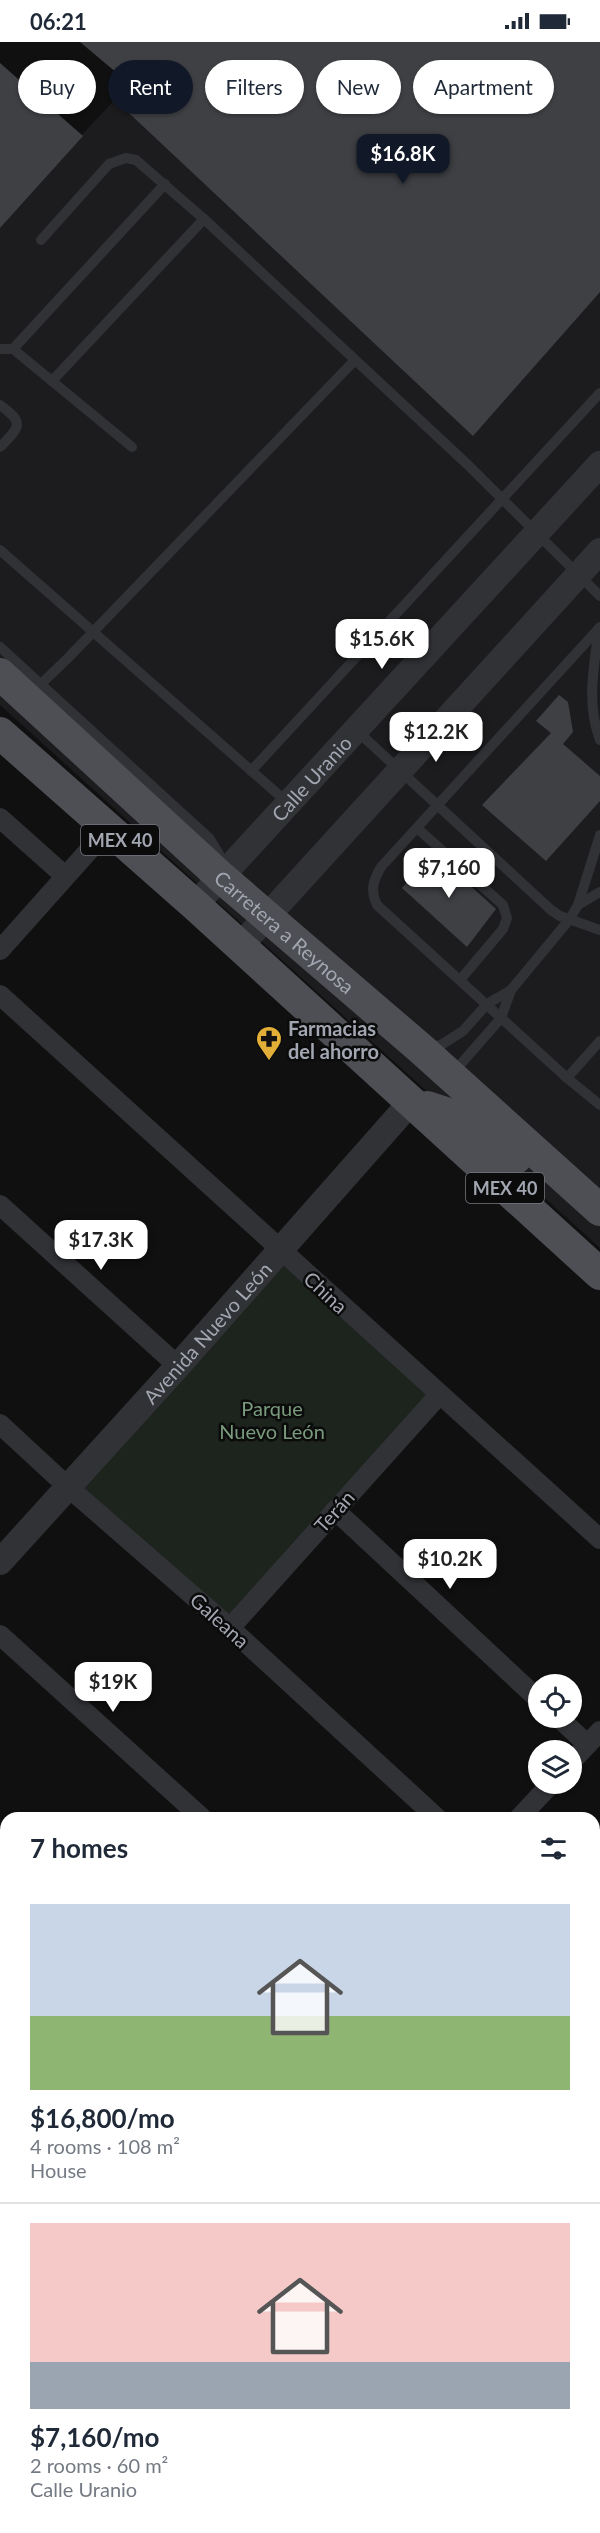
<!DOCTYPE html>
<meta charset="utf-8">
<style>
:root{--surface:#fff;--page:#f2f2f3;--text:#1f2937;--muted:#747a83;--line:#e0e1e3;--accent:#111827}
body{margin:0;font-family:Lato,sans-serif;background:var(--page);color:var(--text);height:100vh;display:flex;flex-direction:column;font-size:22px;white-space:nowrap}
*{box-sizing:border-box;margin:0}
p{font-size:20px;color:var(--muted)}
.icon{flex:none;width:33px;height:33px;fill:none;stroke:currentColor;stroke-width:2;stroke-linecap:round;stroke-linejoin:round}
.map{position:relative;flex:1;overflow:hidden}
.sheet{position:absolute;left:0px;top:1770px;width:600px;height:722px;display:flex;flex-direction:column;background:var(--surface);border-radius:18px 18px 0 0;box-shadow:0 2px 4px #0004}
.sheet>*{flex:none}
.top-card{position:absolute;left:18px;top:18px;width:564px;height:54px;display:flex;gap:12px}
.buttons{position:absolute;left:528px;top:1632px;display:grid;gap:12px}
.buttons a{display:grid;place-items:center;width:54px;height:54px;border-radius:50%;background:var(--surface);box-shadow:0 2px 4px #0004;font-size:30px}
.price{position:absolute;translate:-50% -51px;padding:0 14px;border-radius:12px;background:#fff;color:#222;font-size:20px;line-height:39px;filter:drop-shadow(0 2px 3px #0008)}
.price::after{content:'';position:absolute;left:50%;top:36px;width:18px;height:14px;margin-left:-9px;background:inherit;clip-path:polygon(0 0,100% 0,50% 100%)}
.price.current{background:var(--accent);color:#fff}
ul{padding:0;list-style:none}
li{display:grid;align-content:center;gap:12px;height:318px;padding:0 30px}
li+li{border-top:2px solid var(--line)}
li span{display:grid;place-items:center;height:186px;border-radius:0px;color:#555}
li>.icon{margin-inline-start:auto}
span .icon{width:108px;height:108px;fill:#fffc;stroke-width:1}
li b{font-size:26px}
h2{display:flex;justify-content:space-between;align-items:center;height:72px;padding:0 30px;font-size:26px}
.chip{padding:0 21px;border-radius:27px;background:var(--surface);box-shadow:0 2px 4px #0004;font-size:21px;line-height:54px}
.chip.current{background:var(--accent);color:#fff}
.status{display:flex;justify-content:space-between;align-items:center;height:42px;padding:0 30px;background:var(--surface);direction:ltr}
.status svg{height:16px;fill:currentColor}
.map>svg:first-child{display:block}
</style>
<div class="status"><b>06:21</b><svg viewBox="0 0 49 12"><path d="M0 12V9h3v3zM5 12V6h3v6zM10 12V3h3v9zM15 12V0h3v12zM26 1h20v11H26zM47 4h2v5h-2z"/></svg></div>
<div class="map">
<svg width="600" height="2491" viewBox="0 0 600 2491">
<rect width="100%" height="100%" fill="#101011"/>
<path fill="#1c1c1e" d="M169,0h431v1206l-600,-543v-483z"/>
<g fill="#1d231d">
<path d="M279,1207l160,146 -209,233 -162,-141z"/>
<path d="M6,1962v216l-6,-7v-208z"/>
<path d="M594,2144l6,3v75l-6,-1z"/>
<path d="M0,2214l6,7v26l-6,2z"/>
<path d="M594,2266l6,1v224h-600v-195l6,-2v192h588z"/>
</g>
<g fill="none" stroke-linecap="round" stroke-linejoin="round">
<g stroke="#2b3238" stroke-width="6">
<path d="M0,2191l6,7"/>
<path d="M0,2264l6,-2"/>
</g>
<path stroke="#2b3238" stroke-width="36" d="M594,2235l6,1"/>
</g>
<g fill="#3f4044">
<path d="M80,0h520v250l-127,144 -358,-336 15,-16z"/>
<path d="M0,21l83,73 -83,92z"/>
<path d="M559,653l9,7 5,30 -10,12 37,32v25l-54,60 -64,-56 69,-72 -15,-12z"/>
<path d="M432,809l64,58 -29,38 -65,-59z"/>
</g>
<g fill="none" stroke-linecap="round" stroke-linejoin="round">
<g stroke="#313236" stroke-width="10">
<path d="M41,198l68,-76 17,-6 10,2 68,59 264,246 132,131"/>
<path d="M0,307h13l119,98"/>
<path d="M13,307l152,-165"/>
<path d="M52,339l152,-162"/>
<path d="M0,363c25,18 20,22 0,42"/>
<path d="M0,508l288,253"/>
<path d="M600,585l-219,240c-8,14 -11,23 -4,38l190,173 33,27"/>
<path d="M599,586c-5,38 -13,75 1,112"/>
<path d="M0,605l209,191 10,16 2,12"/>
<path d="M23,649l18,-7 27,-26 287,-298"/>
<path d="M356,688l195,180 9,6 40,14"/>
<path d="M251,729l349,-378"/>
<path d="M417,786l86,77 4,13 -4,11 -43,51"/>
<path d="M578,863l22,-13"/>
<path d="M426,1005l15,-2 22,-14 24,-27 24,-14 58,-70 9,-15 22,-70"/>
<path d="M453,1031l48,-55 10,-28"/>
<path d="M567,1036l33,-37"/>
<path d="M594,2473l5,18"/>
</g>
<g stroke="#313236" stroke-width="20">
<path d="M0,776l65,58"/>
<path d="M0,908l108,-121"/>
<path d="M0,953l600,544"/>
<path d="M0,1163l178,161"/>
<path d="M0,1382l68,63 162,141 207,190"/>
<path d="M335,1468l203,189"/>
<path d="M230,1586l209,-233"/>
<path d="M0,1593l202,183"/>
<path d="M559,1676l28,26"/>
<path d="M572,1719l28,-30"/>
<path d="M519,1776l32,-34"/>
<path d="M0,1804l6,6"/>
<path d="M594,1862l6,-1"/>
<path d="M0,1954l6,-1"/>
<path d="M594,1996l6,-1"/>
<path d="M594,2061l6,38"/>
</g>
<g stroke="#313236" stroke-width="26">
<path id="s1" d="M195,863l405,-441"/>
<path d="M240,904l360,-395"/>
<path id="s2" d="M0,1520l178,-196 233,-264"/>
</g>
<g stroke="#4d4f54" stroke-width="32">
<path id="s3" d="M0,632l222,204 198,170 180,162"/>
<path d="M0,691l195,172 405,369"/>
<path d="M427,1065l28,9 61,42"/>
</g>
</g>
<defs>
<symbol id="pharmacy-pin" viewBox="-11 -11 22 30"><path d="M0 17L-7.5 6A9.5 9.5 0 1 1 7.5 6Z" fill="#e1ae38" stroke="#0b0b0c"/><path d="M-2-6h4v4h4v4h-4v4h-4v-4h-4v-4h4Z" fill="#111"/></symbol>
</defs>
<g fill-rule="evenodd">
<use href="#pharmacy-pin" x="254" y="982" width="30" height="40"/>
</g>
<g text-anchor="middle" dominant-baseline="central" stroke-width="5" stroke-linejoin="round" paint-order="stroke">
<g fill="#0b0b0c" stroke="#757880" stroke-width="1.5">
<rect x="81" y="783" width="78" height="30" rx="4.5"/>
<rect x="466" y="1131" width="78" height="30" rx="4.5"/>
</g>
<g font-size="18" font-weight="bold" fill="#a2a6b1">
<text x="120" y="798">MEX 40</text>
<text x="505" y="1146">MEX 40</text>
</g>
<g font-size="20" fill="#a2a6b1" stroke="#0b0b0c">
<text stroke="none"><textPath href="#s1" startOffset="172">Calle Uranio</textPath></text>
<text stroke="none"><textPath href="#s3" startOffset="384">Carretera a Reynosa</textPath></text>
<text transform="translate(326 1250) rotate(43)">China</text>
<text stroke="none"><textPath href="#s2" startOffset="309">Avenida Nuevo León</textPath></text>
<text transform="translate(334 1469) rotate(-48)">Terán</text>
<text transform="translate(220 1578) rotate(42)">Galeana</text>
</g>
<g font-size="20" font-weight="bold" fill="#a2a6b1" stroke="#0b0b0c" text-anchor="start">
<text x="288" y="986">Farmacias<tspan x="288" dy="23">del ahorro</tspan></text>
</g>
<g font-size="20" fill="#7a9a7d" stroke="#0b0b0c">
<text x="272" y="1366">Parque<tspan x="272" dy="23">Nuevo León</tspan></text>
</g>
</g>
</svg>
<div class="buttons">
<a><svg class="icon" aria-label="locate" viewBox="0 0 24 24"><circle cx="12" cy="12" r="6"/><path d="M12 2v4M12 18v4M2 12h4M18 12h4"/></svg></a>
<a><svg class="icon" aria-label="layers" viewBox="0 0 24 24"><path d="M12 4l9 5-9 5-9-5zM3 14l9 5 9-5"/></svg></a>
</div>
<b class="price current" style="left:403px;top:143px">$16.8K</b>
<b class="price" style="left:382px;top:628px">$15.6K</b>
<b class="price" style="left:436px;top:721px">$12.2K</b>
<b class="price" style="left:449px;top:857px">$7,160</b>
<b class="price" style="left:101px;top:1229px">$17.3K</b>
<b class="price" style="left:450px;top:1548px">$10.2K</b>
<b class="price" style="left:113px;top:1671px">$19K</b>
<div class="top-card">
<a class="chip">Buy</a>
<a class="chip current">Rent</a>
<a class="chip">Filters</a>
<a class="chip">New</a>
<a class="chip">Apartment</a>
</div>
<section class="sheet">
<h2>7 homes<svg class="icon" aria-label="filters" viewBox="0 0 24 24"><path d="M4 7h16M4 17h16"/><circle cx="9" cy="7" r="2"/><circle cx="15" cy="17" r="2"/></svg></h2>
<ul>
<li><span style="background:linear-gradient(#c9d6e8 60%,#8fb573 0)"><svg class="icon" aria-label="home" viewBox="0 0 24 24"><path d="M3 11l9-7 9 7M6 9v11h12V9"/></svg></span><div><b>$16,800/mo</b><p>4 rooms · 108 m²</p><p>House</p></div></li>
<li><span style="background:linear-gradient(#f6c9c9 75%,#9aa5b1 0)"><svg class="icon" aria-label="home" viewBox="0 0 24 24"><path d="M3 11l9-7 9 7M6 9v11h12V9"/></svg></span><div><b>$7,160/mo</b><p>2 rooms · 60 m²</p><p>Calle Uranio</p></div></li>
</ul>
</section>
</div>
